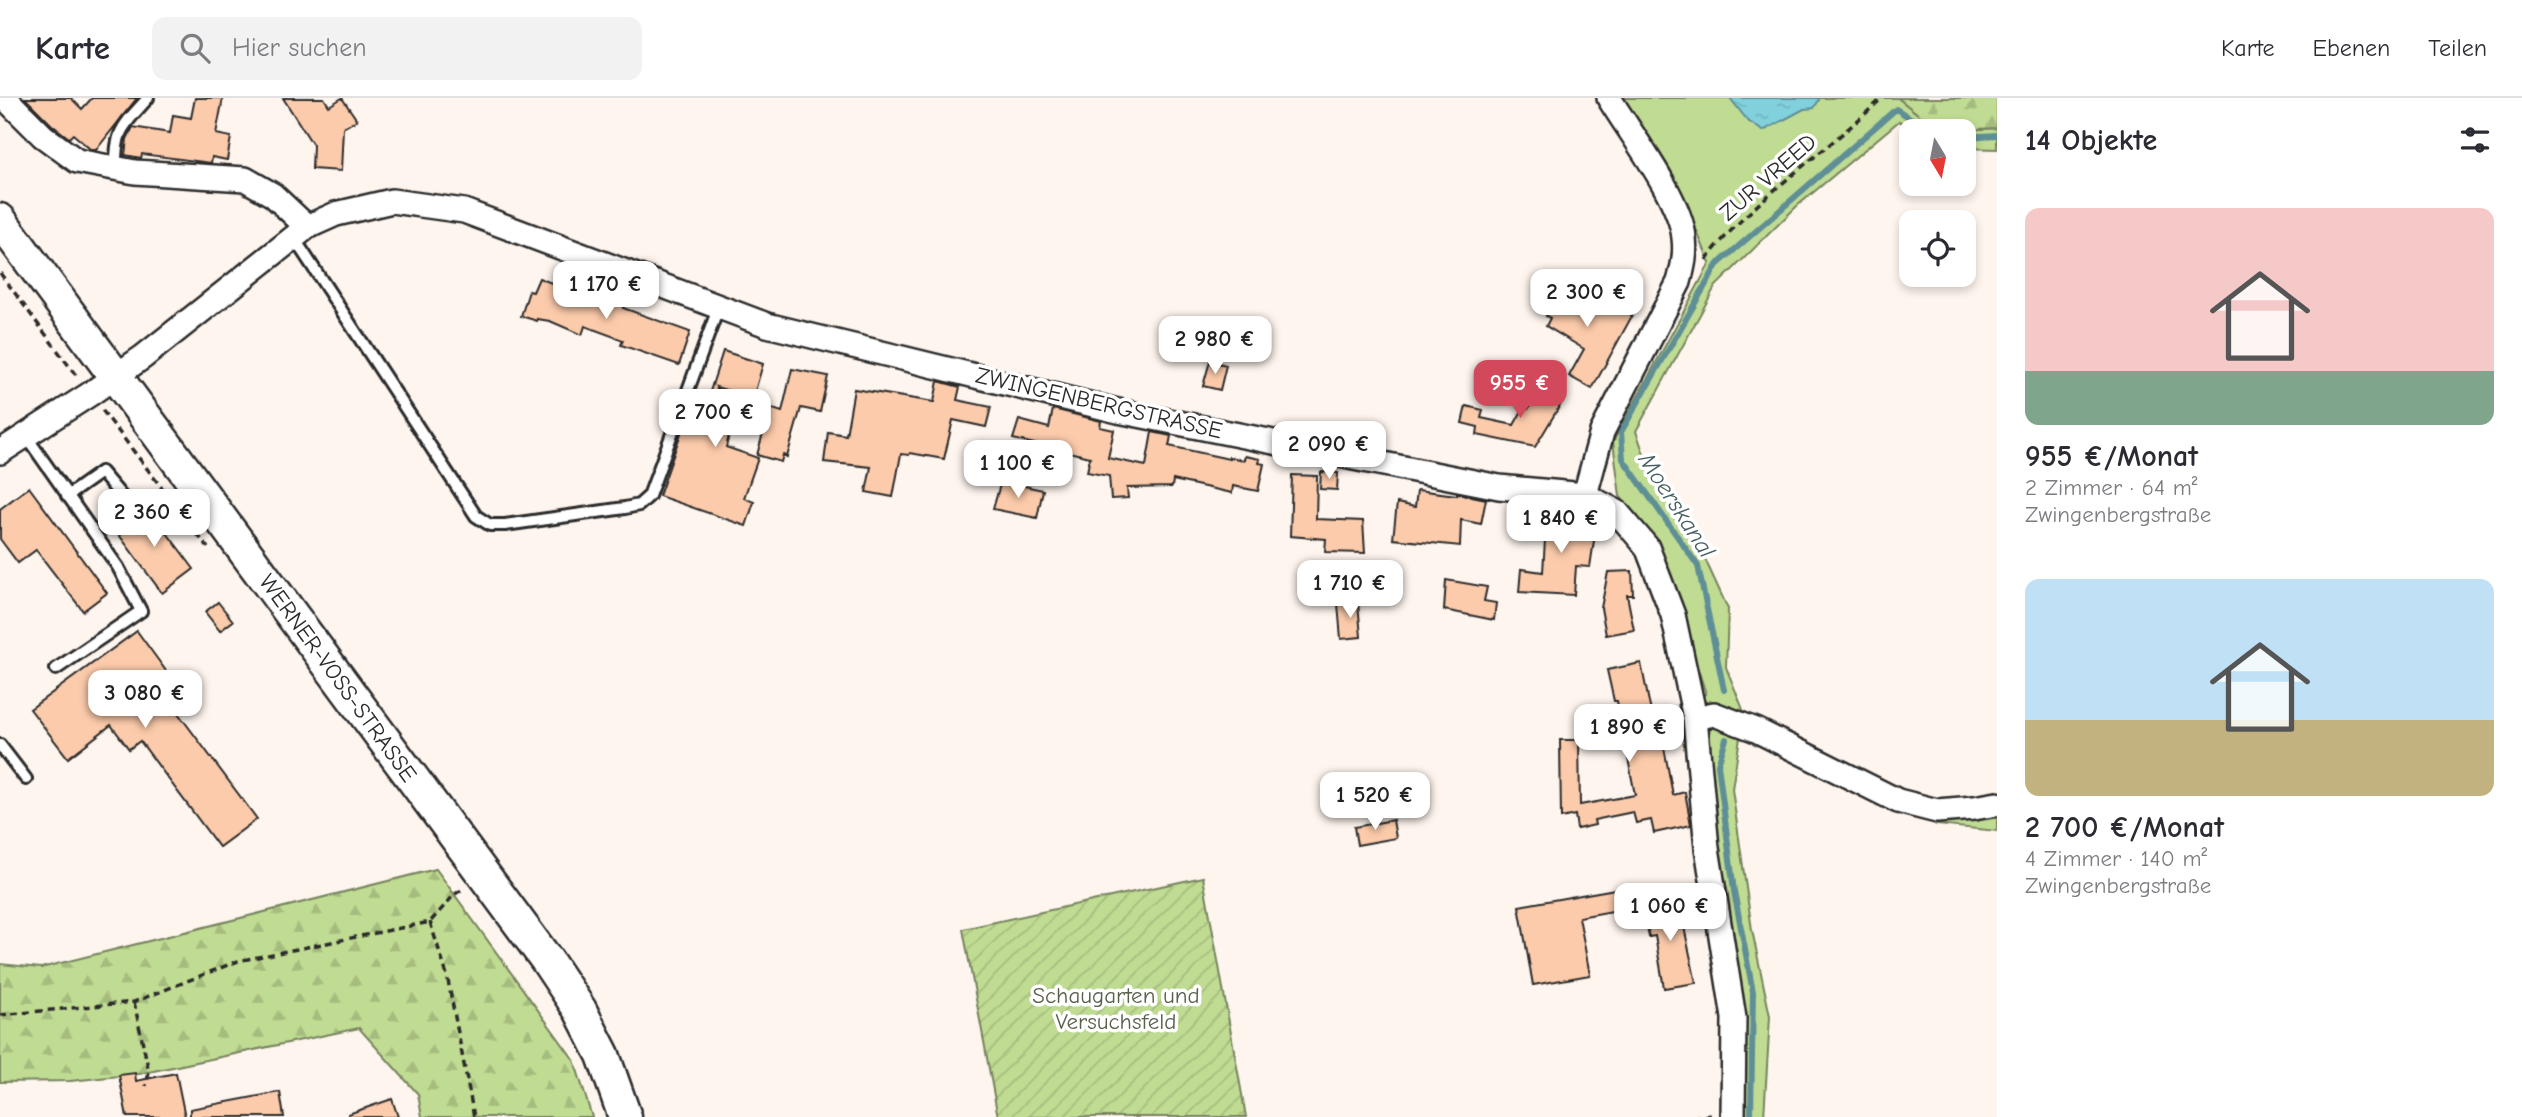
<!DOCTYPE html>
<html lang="de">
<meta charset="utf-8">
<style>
:root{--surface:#fff;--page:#f2f2f3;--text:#2b2b33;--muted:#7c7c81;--line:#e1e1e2;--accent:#d1495b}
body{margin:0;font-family:"Comic Neue",sans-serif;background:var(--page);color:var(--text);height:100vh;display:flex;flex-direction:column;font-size:26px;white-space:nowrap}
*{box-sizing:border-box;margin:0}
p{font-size:23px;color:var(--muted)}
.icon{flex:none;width:38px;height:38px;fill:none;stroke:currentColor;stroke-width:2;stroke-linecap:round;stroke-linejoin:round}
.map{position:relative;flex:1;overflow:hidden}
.sheet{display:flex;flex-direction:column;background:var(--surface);width:525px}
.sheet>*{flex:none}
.needle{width:46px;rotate:170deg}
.tools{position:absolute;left:1899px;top:21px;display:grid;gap:14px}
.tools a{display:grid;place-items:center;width:77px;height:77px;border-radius:14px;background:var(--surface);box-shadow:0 4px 10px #0003;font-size:35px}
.price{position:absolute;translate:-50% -60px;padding:0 16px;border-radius:14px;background:#fff;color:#222;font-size:23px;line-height:46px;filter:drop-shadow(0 2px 4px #0008)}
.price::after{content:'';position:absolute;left:50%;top:42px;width:21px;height:16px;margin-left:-10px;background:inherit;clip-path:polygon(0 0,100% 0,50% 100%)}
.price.active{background:var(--accent);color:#fff}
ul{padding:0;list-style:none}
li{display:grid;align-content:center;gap:14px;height:371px;padding:0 28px}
li span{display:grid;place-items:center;height:217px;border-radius:14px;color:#555}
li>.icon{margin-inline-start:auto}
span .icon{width:126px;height:126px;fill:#fffc;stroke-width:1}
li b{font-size:30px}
h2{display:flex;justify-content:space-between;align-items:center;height:84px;padding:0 28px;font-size:30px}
header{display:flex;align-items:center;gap:42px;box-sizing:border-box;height:98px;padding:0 35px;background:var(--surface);border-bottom:2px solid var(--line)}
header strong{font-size:33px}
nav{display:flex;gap:38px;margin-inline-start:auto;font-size:24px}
.search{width:490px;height:63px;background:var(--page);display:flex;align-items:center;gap:18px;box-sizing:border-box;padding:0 24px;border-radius:14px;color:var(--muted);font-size:26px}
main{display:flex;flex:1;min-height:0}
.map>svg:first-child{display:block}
</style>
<header>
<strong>Karte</strong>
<div class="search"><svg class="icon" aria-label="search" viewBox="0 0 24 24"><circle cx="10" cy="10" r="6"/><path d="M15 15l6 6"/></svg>Hier suchen</div>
<nav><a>Karte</a><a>Ebenen</a><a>Teilen</a></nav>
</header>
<main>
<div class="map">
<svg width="1997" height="1019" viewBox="0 0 1997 1019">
<defs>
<pattern id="forest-firs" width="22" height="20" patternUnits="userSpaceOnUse" patternTransform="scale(1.75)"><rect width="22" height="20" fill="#c0db92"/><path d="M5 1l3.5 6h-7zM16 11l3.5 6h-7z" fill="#a5bc7e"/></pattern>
<pattern id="garden-furrows" width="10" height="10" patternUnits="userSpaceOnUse" patternTransform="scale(1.75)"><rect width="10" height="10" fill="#c0db92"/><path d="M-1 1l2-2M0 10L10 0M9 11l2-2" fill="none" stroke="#a5bc7e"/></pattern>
<pattern id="water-ripples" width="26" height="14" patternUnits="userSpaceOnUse" patternTransform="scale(1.75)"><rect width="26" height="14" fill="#81d1dd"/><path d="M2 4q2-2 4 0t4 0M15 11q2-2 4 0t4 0" fill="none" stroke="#70b4be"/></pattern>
</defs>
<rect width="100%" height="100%" fill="#fef5ee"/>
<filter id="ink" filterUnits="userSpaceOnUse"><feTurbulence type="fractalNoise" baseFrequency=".0143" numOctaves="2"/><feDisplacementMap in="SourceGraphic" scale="14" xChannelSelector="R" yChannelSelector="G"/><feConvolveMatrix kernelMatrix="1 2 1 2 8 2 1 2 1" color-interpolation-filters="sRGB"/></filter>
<g filter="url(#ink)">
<g fill="#c0db92" stroke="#76835e" stroke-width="2">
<path d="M1620,0h278l41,33h-24l-16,-10 -102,85 -82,81 -79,144 9,26 60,102 23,50 -2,58 18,45 -12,77 20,141 18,86 -6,101h-41l4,-73 -49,-340 28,-10 -48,-149 -38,-49 -7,-54 97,-179 -24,-58z"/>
<path d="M1997,30v21l-33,-1v-17h-14z"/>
<path d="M1997,698v35l-61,-6 13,-22z"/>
</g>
<g fill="url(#forest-firs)" stroke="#76835e" stroke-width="2">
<path d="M1898,0h99v30l-58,3z"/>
<path d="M436,771l138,191 18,57h-170l-4,-23 -59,-66 -220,46 -69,7 -70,1v-118l41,4z"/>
</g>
<path fill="url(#garden-furrows)" stroke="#76835e" stroke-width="2" d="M1203,779l43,240h-248l-35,-188z"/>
<path fill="url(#water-ripples)" stroke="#5f8f96" stroke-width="2" d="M1730,0h88l1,2 -5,8 -10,1 -41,22 -15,-10z"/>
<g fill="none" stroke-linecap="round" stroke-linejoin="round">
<g stroke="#5f8f96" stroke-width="6">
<path d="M1964,39l33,-2"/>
<path d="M1724,592l-26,-124 -75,-107 -2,-27 96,-167 179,-156 35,22"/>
<path d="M1726,641l-8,25 16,127 19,101 -2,125"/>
</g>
</g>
<g fill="#fccbab" stroke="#2b2b2b" stroke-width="2">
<path d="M25,0h46l11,11 10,-11h45l-41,52 -6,-1 -17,-15 -4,4 -17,-13z"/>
<path d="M195,0h28l-7,36 15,3 -4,23 -15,-3 -1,6 -69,-9 -1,4 -16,-3 2,-16 6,-12 37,6 3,-18 18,3z"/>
<path d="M283,0h41l5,8 13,-8 15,22 -14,8 -2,43 -29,-2 1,-24z"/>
<path d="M539,180l23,9 -1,4 39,14 6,-16 22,8 -5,11 67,24 -11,33 -58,-20 2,-5 -38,-14 -3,9 -32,-14 -13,-2v2l-16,-5 8,-25 4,1z"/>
<path d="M1566,181l66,37 -40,73 -23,-13 15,-27 -38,-23 4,-8 -4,-2z"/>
<path d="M723,253l40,13 -10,34 -37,-11 18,28 -8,32 32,11 -14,40 10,4 -8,24 -87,-30 34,-97 13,5z"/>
<path d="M1210,263l16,4 -6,25 -17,-4z"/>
<path d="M792,271l36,7 -8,36 -19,-4 -14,49 -4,-2 -2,7 -24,-7 13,-47 12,4z"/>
<path d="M938,283l22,6 -3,13 34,7 -5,20 -33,-7 -9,39 -34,-6 -1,2 -8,-1 -8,43 -27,-5 5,-25 -47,-5 4,-30 18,3 8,-46 80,13z"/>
<path d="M1542,286l23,13 -30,50 -58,-12 1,-8 -16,-4 4,-17 17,4 -2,8 33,7 10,-18 4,2z"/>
<path d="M1053,311l48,12 -1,6 14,3 -6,28 38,8 6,-34 19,4 -2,10 60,13v-2l15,3 1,-4 15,3 -1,4 5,1 -6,27 -25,-5 -1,7 -59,-13 -1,7 -45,1 1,10 -17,1 -2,-23 -22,-4 3,-15 -77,-18 6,-19 30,8z"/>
<path d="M1321,374l17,1 -1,17 -17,-1z"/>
<path d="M1292,377l25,1 -1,43 47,2 2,32 -40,-1 1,-13 -36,-3z"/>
<path d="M1001,383l42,9 -6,28 -44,-9z"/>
<path d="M29,389l78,106 -24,18 -47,-61 -18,13 -18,-24v-30z"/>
<path d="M1417,392l40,5v-2l29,6 -5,25 -20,-4 -1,26 -67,-7 4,-36 18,4z"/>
<path d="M146,407l48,64 -32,24 -48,-65z"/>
<path d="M1543,411l19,5v2l35,5 -7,46 -14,-1 -2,29 -55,-3 2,-23 22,3 2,-32 -3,-1z"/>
<path d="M1632,473l1,24h-6l7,35 -28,5 -5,-27 7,-36z"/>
<path d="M1446,482l41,7 -3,14 12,2 -2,17 -50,-10z"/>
<path d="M218,504l15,19 -13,10 -15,-19z"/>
<path d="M1358,504l3,35 -20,2 -3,-35z"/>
<path d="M137,533l53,73 -12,9 79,106 -38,28 -79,-106 -11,8 -18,-24 -43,33 -38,-49z"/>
<path d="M1641,565l12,59 6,-1 14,74 12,-3 6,33 -37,8 -3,-13 -15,3 -3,-11 -39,8 1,5 -18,4 -2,-14 -14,3 -1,-78h19l1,65 55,-10 -18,-94h-3l-7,-31z"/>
<path d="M1393,722l3,18 -39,7 -3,-18z"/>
<path d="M1632,788l3,21 -56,10 11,58 -57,10 -14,-79z"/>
<path d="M1678,801l18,84 -32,5 -9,-52 -6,1 -6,-32z"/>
<path d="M135,975l1,8 40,-8 9,44h-58l-8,-42z"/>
<path d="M280,994l4,25h-94v-8z"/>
<path d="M392,1001l6,18h-50v-3z"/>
</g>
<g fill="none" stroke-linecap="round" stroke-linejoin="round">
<defs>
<g id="service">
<path d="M116,70c-1,-38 7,-42 32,-70"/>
<path d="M294,140l182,278 14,9h15l120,-17 14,-3 10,-9 70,-190"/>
<path d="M26,338l92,131 23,44 -85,58"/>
<path d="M67,398l34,-24 27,32"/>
<path d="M0,647l26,34"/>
</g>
<g id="minor">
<path d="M5,0l38,38 34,25 58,11 110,7 28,16 34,32"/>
<path d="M0,354l90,-58 53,-37 164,-130 29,-13 56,-13 72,10 303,114 351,86 381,76 86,8 32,17 30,35 26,68 22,103 12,130 27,170 -1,99"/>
<path d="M1585,397l17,-63 77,-150c4,-15 7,-28 5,-44 -3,-39 -54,-105 -75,-140"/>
<path d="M1695,620l19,-4 42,16 142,71 39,10 37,-3 23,-4"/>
</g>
<path id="secondary" d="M0,122l546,739 34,51 23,45 22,62"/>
</defs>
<use href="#service" stroke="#2b2b2b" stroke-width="16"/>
<use href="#minor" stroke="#2b2b2b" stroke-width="28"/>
<use href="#secondary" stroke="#2b2b2b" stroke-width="37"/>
<g stroke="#2b2b2b" stroke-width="3.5" stroke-dasharray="7 5" stroke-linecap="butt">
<path d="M1706,162c46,-61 121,-108 176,-162"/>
<path d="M0,175l78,105"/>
<path d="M102,312l106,138"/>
<path d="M430,824l17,53 27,142"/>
<path d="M134,904l15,70 -3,14"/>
<path d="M0,917l134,-13 104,-41 192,-39 25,-28 10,-6"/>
<path d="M1692,1019l21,-2"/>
</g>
<use href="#service" stroke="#fff" stroke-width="10"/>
<use href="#minor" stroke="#fff" stroke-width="23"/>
<use href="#secondary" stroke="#fff" stroke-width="32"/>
</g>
</g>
<g text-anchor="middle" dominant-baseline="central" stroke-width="7" stroke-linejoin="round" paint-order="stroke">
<g font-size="23" fill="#2b2b2b" stroke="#fff">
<text transform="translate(1768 79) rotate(-41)">ZUR VREED</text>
<text transform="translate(1099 305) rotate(13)">ZWINGENBERGSTRASSE</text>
<text transform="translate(338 580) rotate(54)">WERNER-VOSS-STRASSE</text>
</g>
<g font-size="23" fill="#58604a" stroke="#fff">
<text x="1116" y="897">Schaugarten und<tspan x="1116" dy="26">Versuchsfeld</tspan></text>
</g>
<g font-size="24" font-style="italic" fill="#455d60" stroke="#fff">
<text transform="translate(1677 407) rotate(57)">Moerskanal</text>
</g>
</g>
</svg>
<div class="tools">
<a><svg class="needle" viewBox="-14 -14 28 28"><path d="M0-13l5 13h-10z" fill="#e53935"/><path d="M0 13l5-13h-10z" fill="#7c7c81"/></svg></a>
<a><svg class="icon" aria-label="locate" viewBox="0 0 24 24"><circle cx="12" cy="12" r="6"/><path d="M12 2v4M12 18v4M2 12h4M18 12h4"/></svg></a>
</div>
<b class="price" style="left:606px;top:223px">1 170 €</b>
<b class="price" style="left:1587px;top:231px">2 300 €</b>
<b class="price" style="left:1215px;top:278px">2 980 €</b>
<b class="price active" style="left:1520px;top:322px">955 €</b>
<b class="price" style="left:715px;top:351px">2 700 €</b>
<b class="price" style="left:1329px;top:383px">2 090 €</b>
<b class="price" style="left:1018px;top:402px">1 100 €</b>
<b class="price" style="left:154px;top:451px">2 360 €</b>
<b class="price" style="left:1561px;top:457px">1 840 €</b>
<b class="price" style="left:1350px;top:522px">1 710 €</b>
<b class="price" style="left:145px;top:632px">3 080 €</b>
<b class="price" style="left:1629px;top:666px">1 890 €</b>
<b class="price" style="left:1375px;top:734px">1 520 €</b>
<b class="price" style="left:1670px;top:845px">1 060 €</b>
</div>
<section class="sheet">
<h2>14 Objekte<svg class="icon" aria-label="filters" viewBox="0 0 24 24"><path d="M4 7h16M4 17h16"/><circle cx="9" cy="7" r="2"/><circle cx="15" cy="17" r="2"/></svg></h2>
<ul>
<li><span style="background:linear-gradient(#f6c9c9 75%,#7fa58c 0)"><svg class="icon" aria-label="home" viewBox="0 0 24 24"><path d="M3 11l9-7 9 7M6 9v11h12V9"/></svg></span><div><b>955 €/Monat</b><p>2 Zimmer · 64 m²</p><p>Zwingenbergstraße</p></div></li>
<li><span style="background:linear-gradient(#bfe0f5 65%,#c2b280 0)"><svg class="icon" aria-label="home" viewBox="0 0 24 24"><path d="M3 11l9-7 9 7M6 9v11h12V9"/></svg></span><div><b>2 700 €/Monat</b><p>4 Zimmer · 140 m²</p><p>Zwingenbergstraße</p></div></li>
</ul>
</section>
</main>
